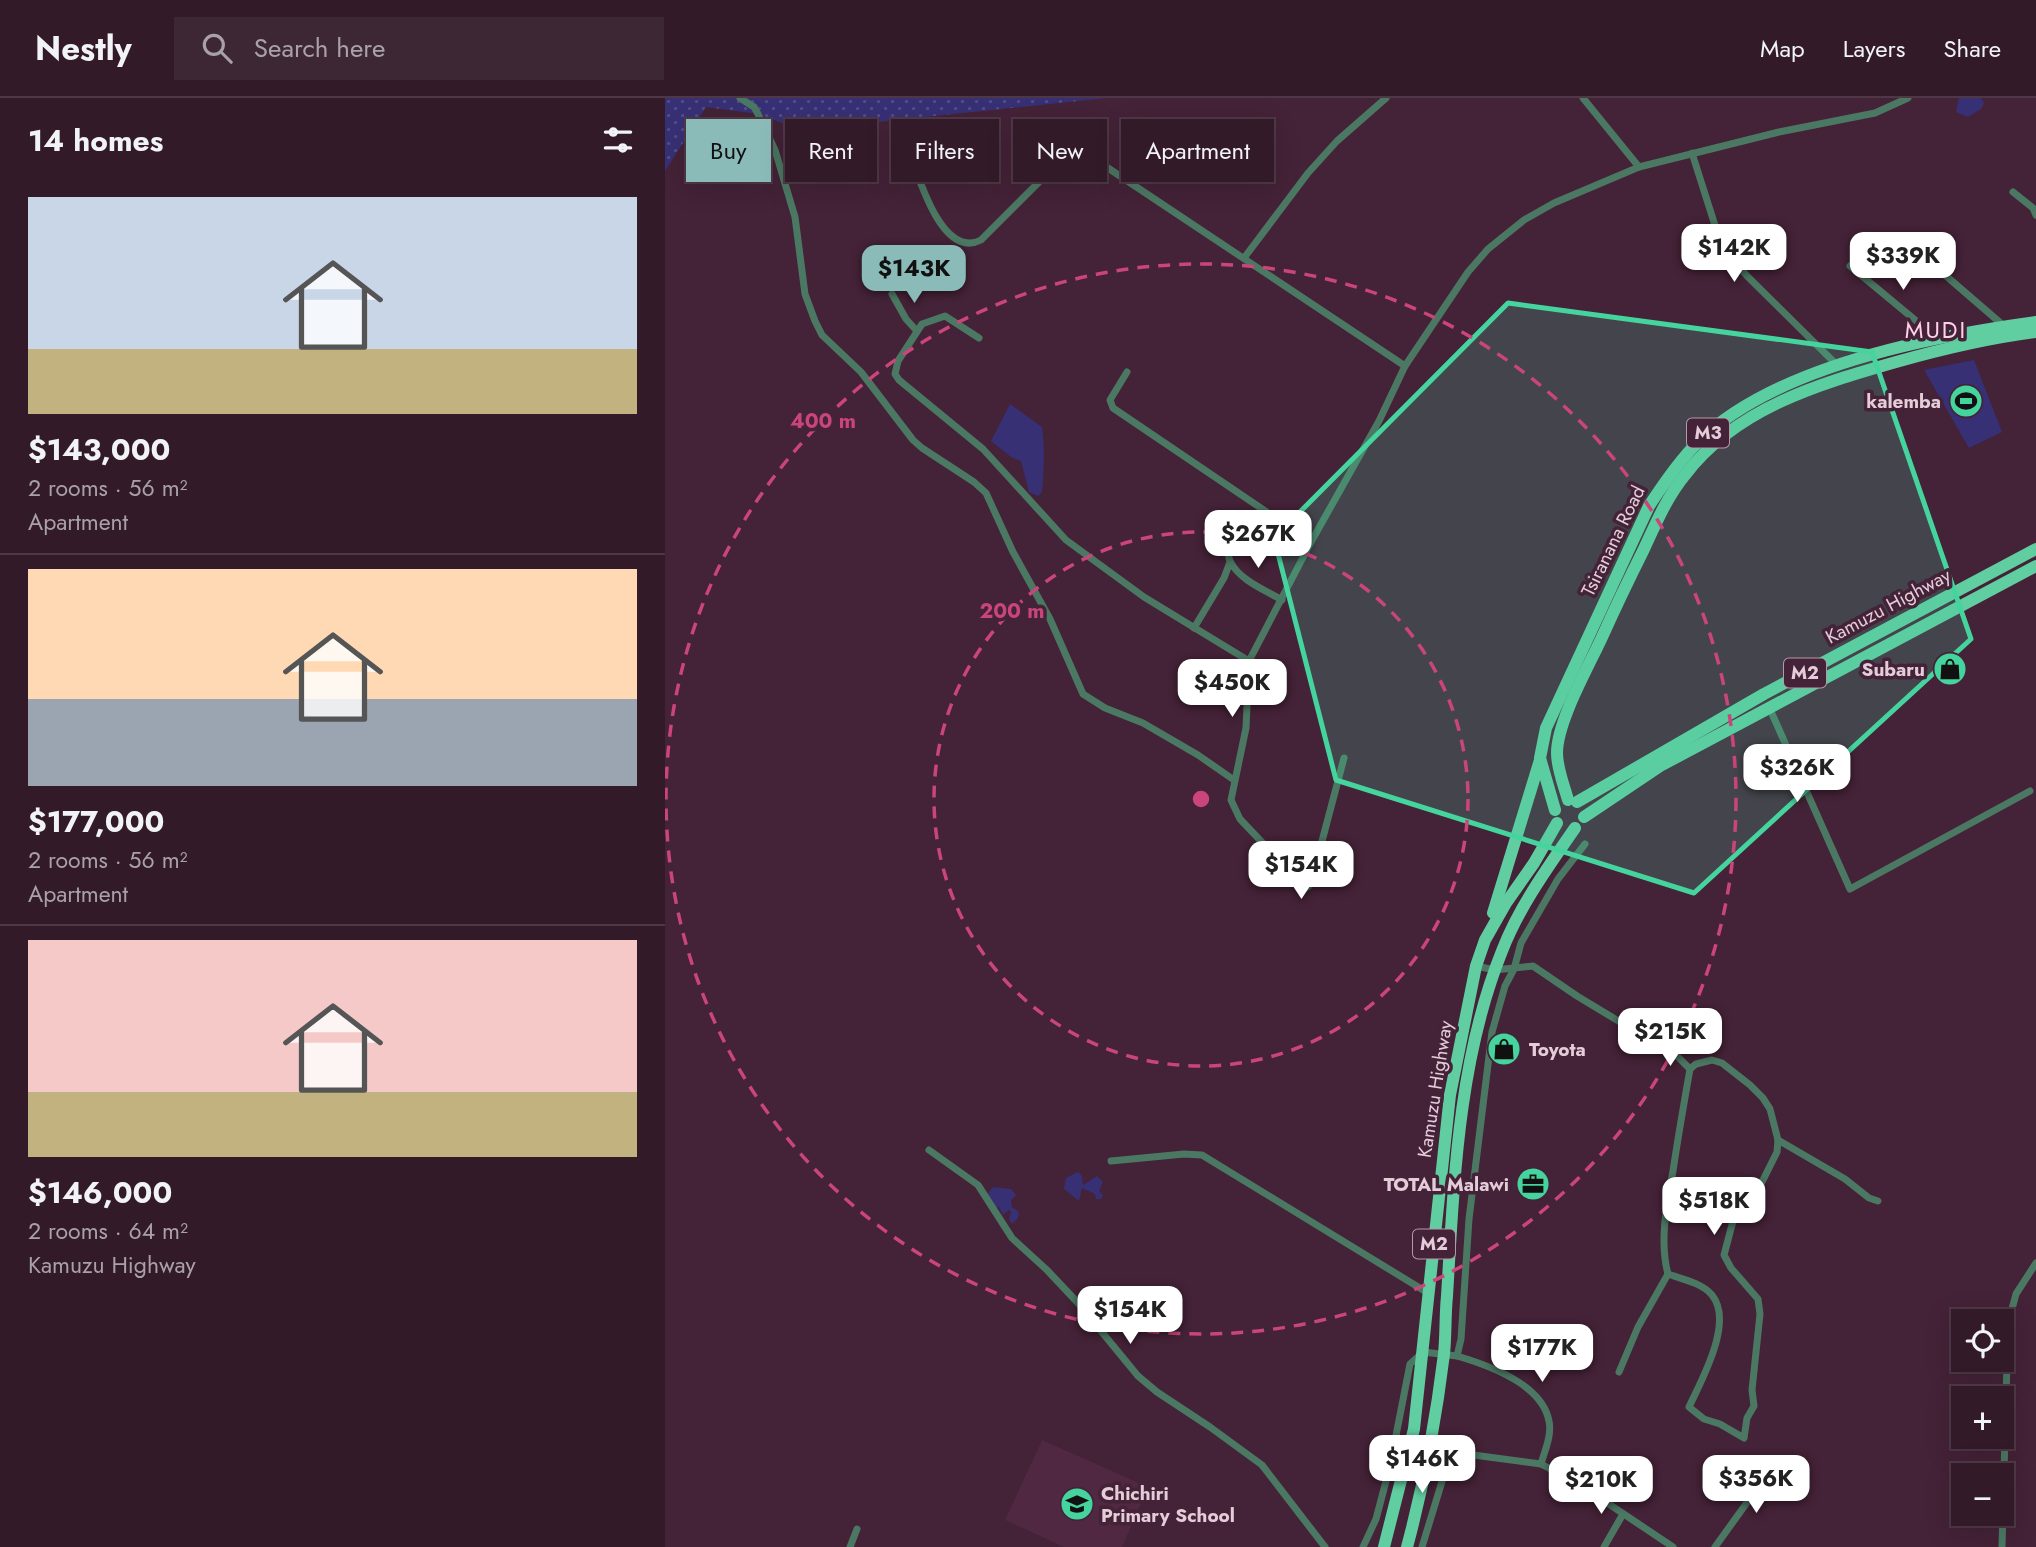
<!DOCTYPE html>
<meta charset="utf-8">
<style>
:root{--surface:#331a29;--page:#3e2735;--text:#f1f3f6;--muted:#a9a1a8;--line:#4e3846;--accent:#8bbbb9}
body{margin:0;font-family:Jost,sans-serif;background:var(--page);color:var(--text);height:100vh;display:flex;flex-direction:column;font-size:26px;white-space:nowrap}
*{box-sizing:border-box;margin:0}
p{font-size:23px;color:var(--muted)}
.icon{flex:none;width:38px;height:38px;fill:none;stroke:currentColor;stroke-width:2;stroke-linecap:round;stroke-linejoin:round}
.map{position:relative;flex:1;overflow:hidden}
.panel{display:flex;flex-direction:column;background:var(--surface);width:665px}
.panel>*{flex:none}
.top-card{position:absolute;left:21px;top:21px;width:665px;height:63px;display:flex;gap:14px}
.tools{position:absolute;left:1286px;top:1211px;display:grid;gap:14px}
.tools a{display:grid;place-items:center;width:63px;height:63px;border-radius:0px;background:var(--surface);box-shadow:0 7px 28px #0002,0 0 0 2px var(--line);font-size:35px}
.price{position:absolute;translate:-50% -60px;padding:0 16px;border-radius:14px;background:#fff;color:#222;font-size:23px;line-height:46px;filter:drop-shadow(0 2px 4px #0008)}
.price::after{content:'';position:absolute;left:50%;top:42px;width:21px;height:16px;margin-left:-10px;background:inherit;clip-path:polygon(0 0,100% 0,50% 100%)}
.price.on{background:var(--accent);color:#111}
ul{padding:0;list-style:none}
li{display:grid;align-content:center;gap:14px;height:371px;padding:0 28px}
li+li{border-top:2px solid var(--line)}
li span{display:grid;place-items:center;height:217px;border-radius:0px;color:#555}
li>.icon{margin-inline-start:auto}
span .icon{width:126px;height:126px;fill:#fffc;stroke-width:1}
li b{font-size:30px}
h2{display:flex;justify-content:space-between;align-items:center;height:84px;padding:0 28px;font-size:30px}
.pill{padding:0 24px;border-radius:0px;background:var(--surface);box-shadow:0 7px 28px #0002,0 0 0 2px var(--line);font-size:24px;line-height:63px}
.pill.on{background:var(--accent);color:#111}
header{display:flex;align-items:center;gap:42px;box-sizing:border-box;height:98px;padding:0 35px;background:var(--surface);border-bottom:2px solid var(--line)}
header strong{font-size:33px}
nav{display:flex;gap:38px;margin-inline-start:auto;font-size:24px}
.search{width:490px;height:63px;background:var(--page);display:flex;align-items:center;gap:18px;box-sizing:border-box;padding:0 24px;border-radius:0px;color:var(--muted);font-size:26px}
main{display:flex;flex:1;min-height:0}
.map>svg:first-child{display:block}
</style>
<header>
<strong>Nestly</strong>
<div class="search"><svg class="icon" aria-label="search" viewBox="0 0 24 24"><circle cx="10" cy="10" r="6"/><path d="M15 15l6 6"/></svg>Search here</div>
<nav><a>Map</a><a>Layers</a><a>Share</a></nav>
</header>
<main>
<section class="panel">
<h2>14 homes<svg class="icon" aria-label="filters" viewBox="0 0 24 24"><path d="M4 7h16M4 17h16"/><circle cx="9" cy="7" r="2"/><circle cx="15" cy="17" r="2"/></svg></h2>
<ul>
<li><span style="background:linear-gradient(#c9d6e8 70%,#c2b280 0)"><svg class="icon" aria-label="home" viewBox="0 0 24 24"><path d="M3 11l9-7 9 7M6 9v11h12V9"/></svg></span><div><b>$143,000</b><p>2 rooms · 56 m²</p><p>Apartment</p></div></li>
<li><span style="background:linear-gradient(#ffd9b3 60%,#9aa5b1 0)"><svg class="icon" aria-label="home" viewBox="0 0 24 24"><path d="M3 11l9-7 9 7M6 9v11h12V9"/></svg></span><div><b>$177,000</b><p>2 rooms · 56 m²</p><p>Apartment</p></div></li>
<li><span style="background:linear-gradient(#f6c9c9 70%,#c2b280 0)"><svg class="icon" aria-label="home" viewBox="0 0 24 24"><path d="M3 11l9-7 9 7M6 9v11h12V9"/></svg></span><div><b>$146,000</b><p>2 rooms · 64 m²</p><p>Kamuzu Highway</p></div></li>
</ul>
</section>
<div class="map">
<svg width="1371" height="1449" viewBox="0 0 1371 1449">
<defs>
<pattern id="grass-dots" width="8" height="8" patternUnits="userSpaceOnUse" patternTransform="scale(1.75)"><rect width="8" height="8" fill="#373075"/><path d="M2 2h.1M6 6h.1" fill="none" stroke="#544d88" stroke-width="1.8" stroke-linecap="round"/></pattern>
</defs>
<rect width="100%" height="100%" fill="#442237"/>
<path fill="#512841" d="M377,1342l106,47 -26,60h-58l-59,-27z"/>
<path fill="url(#grass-dots)" d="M0,0h442l-306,32 -43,-16 -52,-7 -41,64z"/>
<g fill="#373075">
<path d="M1294,0h22l3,5 -3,6 -13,8 -12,-5z"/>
<path d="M1309,262l28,72 -33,16 -45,-78z"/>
<path d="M345,306l32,23c3,22 2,43 0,65l-4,4 -9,-4 -8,-31 -10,-4 -20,-16z"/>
<path d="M413,1074l4,4 1,9 14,-9 6,6 -4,9 4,4 -2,4h-5l-1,-5 -13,-6 -3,13 -15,-12 2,-11z"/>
<path d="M328,1089l18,2 5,6 -5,5 1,7 7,5 -1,6 -6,6 -3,-5 2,-7 -2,-2 -6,5 -4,-8 -3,1 -7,-7 -1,-8z"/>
</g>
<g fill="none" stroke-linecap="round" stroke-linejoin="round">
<g stroke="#4b7863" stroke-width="7">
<path d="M75,0l14,9 4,7 17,36 20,67 10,77 10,27 7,14 39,37 52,68 9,8 52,34 12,11 27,59 37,67 33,75 22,14 38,15 55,32 36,25"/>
<path d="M918,0l56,69"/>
<path d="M244,52c9,26 33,110 72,90l81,-81 14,-4 14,1 315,210"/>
<path d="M1027,55l27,85 11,18 17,20 91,90"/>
<path d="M1348,94l20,16 3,7"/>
<path d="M579,160l64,-85 29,-32 49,-43"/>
<path d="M1185,168l88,73"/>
<path d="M1273,171l66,57"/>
<path d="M227,196l14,25 10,11"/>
<path d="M314,240l-34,-22 -23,8 -24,37 -3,13 4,6 84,69 83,91 78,57 105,64"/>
<path d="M462,274l-17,28 3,8 198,134"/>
<path d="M562,446c1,5 1,13 3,17 9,19 35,29 52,39"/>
<path d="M529,530l30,-50 6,-16"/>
<path d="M1104,609l81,182 180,-98"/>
<path d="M679,660l-32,121 -3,7 -4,2 -65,-69 -9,-19 15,-72 3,-67 62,-119 68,-121 26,-55 63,-94 20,-23 36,-29 30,-17 85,-36 140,-35 96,-19 33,-15"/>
<path d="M811,868l19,4 38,-4 44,30 101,61 12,12c-6,34 -12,68 -17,102 -6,33 -14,70 -5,103 14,5 34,9 44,21 22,27 -10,84 -23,112l15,12 16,5 24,14 3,-20 7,-12 -2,-16 8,-76 -2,-15 -27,-31 -7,-13 9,-34 9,-17 16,-14 19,-38 1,-12 -8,-31 -7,-11 -13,-13 -28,-22 -10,-3 -16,4 -6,5"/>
<path d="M1113,1042l67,39 24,19 9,3"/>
<path d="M264,1052l49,35 34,53 35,32 31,33 60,73 19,16 53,35 52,38 63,82"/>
<path d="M446,1063l73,-7 18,1 226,138"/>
<path d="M792,1258c31,9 85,28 92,65 3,14 -4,29 -8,43"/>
<path d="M954,1274l19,-45 30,-53"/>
<path d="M185,1449l7,-18"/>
<path d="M698,1449l13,-28 14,-53 20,-102 13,-12 34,4 4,-17 8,-120 23,-187 13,-46 9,-17 7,-26 37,-64 27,-35"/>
<path d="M757,1449l29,-95 90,12 38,20 94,63"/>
<path d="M939,1449l19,-33"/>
<path d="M1050,1449l59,-82"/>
<path d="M1337,1449l6,-223 8,-30 20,-31"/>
</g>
<g stroke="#60cea1" stroke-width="12">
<path d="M903,702c-4,-15 -11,-31 -11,-47 0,-32 32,-87 46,-118 13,-29 27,-58 41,-86 12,-26 23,-52 41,-74 51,-67 134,-91 211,-113 46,-13 92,-24 140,-30"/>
<path d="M912,704l187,-108 272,-145"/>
<path d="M890,712l-15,-52 6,-30 103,-222c15,-23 30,-45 49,-64 77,-76 234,-106 338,-120"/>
<path d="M919,719l76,-51 376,-200"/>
<path d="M828,815l47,-153"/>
<path d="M719,1449l30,-118 36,-334 26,-129 9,-26 21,-37 28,-40 23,-40"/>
<path d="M742,1449c17,-63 29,-128 37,-193 2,-19 1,-39 3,-58 7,-115 11,-236 55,-345 17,-44 46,-84 73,-123"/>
</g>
</g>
<path fill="#46d49e" fill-opacity="0.2" stroke="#46d49e" stroke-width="5" stroke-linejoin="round" d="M843,205l364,49 99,287 -277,254 -358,-113 -62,-242z"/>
<g fill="none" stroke="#ca457a" stroke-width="3.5" stroke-dasharray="12 9">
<circle cx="536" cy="701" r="267"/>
<circle cx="536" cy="701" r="535"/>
</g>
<defs>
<symbol id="stadium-disc" viewBox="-11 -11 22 22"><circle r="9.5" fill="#46d49e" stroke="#442237"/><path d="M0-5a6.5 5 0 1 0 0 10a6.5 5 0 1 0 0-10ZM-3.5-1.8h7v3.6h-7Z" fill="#111"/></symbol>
<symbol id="shop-disc" viewBox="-11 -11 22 22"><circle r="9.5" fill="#46d49e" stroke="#442237"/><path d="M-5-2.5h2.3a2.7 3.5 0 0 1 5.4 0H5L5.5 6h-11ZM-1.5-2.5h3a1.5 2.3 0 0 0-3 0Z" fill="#111"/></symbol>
<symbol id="office-disc" viewBox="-11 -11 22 22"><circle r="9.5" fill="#46d49e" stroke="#442237"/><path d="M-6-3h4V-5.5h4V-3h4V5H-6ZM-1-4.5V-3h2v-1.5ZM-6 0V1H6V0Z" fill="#111"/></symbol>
<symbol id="school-disc" viewBox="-11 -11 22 22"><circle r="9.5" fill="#46d49e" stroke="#442237"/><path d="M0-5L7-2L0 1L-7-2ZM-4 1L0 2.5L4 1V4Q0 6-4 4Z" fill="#111"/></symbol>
</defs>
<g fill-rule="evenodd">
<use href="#stadium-disc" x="1282" y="284" width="38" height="38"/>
<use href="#shop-disc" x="1266" y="552" width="38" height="38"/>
<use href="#shop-disc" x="820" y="932" width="38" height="38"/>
<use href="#office-disc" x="849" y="1067" width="38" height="38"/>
<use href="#school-disc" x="393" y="1387" width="38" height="38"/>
</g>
<g text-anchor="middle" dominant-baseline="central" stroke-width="7" stroke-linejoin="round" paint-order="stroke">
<g fill="#442237" stroke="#b49aa8" stroke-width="2">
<rect x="1022" y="320.5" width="42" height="29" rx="5"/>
<rect x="1119" y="560.5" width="42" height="29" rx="5"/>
<rect x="748" y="1131.5" width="42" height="29" rx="5"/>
</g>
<g font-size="18" font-weight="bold" fill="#e4cdd9">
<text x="1043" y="335">M3</text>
<text x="1140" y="575">M2</text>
<text x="769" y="1146">M2</text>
</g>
<g font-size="19" font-weight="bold" fill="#e4cdd9" stroke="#442237" text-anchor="end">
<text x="1276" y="303">kalemba</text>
<text x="1260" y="571">Subaru</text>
<text x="864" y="951" text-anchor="start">Toyota</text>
<text x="844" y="1086">TOTAL Malawi</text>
<text x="436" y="1395" text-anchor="start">Chichiri<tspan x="436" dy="22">Primary School</tspan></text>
</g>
<g font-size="19" fill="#e4cdd9" stroke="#442237">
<text transform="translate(948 443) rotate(-64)">Tsiranana Road</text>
<text transform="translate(1223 508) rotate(-28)">Kamuzu Highway</text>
<text transform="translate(770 991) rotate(-81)">Kamuzu Highway</text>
</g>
<g font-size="23" letter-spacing="2" fill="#ffd1eb" stroke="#442237">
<text x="1271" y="232">MUDI</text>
</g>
</g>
<circle cx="536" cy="701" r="10" fill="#ca457a" stroke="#442237" stroke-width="3.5"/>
<g font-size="21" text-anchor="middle" font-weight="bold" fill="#ca457a" stroke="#442237" stroke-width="7" stroke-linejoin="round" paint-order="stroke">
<text x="158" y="330">400 m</text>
<text x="347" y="520">200 m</text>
</g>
</svg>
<div class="tools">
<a><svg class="icon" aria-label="locate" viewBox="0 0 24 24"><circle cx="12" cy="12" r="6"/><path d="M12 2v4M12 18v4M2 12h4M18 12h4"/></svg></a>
<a>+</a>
<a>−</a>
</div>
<b class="price" style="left:1069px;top:186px">$142K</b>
<b class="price" style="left:1238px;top:194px">$339K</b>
<b class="price on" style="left:249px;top:207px">$143K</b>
<b class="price" style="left:593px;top:472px">$267K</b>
<b class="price" style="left:567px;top:621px">$450K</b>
<b class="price" style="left:1132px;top:706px">$326K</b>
<b class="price" style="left:636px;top:803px">$154K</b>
<b class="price" style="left:1005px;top:970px">$215K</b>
<b class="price" style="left:1049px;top:1139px">$518K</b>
<b class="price" style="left:465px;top:1248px">$154K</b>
<b class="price" style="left:877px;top:1286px">$177K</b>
<b class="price" style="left:757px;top:1397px">$146K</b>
<b class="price" style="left:1091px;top:1417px">$356K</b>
<b class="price" style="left:936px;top:1418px">$210K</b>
<div class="top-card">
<a class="pill on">Buy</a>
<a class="pill">Rent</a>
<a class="pill">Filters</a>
<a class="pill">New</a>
<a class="pill">Apartment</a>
</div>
</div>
</main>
